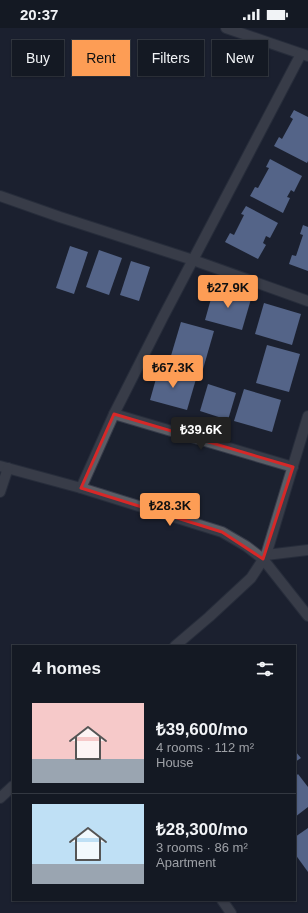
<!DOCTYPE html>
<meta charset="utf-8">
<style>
:root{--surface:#141923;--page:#1d222b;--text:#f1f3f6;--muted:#9da0a6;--line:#333841;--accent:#fd9d55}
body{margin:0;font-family:Arial,sans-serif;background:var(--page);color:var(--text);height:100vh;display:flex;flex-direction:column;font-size:15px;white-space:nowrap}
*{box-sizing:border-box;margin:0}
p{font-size:13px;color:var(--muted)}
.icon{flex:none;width:22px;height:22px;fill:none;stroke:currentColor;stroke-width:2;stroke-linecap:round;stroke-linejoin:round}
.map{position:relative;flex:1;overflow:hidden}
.panel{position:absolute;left:12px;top:617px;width:284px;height:256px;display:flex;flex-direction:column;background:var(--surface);border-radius:0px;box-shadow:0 1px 3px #0004,0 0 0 1px var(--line)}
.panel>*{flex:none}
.hud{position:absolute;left:12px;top:12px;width:284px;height:36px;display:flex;gap:8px}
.price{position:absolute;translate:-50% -34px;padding:0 9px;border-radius:4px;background:var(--accent);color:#111;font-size:13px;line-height:26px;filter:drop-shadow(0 1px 2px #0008)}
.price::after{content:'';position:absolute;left:50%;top:24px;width:12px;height:9px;margin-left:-6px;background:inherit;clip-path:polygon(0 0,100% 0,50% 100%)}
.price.on{background:#222;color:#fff}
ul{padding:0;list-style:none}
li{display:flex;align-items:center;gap:12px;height:100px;padding:0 20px}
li+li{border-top:1px solid var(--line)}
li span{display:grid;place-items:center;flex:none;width:112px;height:80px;border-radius:0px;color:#555}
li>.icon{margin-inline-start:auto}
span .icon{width:48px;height:48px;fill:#fffc;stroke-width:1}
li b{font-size:17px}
h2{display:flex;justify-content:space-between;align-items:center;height:48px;padding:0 20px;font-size:17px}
.pill{padding:0 14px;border-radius:0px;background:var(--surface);box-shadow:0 1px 3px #0004,0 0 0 1px var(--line);font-size:14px;line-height:36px}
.pill.on{background:var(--accent);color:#111}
.status{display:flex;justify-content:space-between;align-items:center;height:28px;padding:0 20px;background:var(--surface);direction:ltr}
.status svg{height:11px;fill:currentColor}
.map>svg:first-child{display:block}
</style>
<div class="status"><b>20:37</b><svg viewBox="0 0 49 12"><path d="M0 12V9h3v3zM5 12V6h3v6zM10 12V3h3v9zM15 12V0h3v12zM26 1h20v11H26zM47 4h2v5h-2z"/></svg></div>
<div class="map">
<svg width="308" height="885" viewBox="0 0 308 885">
<rect width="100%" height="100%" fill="#1b212f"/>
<g fill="#99b5f3">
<path d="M294,82l14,7v44l-1,2 -33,-17 5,-9 3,2 11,-20 -3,-2z"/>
<path d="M270,131l32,17 -8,16 -3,-2 -4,7 3,1 -7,15 -33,-17 5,-9 3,1 11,-20 -3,-1z"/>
<path d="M246,178l32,17 -8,15 -4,-2 -3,7 3,2 -8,14 -33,-17 5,-9 4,2 10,-20 -3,-1z"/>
<path d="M303,197l5,2v44l-19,-7 3,-9 4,1 7,-21 -3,-1z"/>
<path d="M70,218l18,6 -14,42 -18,-6z"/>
<path d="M99,222l23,8 -13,37 -23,-8z"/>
<path d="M131,233l19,6 -11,34 -19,-6z"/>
<path d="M214,260l37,11 -9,31 -37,-10z"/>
<path d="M264,275l37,11 -9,31 -37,-11z"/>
<path d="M181,294l33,9 -11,38 -33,-10z"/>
<path d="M267,317l33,9 -11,38 -33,-9z"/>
<path d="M159,340l37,11 -9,31 -37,-10z"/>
<path d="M208,356l28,9 -8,27 -28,-9z"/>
<path d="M244,361l37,11 -9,32 -38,-11z"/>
<path d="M295,723l6,7 -6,4z"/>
<path d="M298,746l10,13v20l-13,10v-40z"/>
<path d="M308,800v44l-13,-18v-17z"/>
</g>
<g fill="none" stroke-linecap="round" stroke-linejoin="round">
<defs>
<g id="street">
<path d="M226,0l82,28"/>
<path d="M0,168l60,21 133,43 115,41"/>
<path d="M114,386l179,53"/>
<path d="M0,438l81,22 141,44 24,14 17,13 45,57"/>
<path d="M81,460l33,-74 49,-97 138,-263"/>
<path d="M0,464l8,-24"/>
<path d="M266,527l42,-5"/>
<path d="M175,618l34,-29 42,-39 15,-23 42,-139"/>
<path d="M0,770l13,-12"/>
<path d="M222,872l9,13"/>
</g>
</defs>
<use href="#street" stroke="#363b49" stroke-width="12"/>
<use href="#street" stroke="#5b5e66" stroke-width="10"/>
</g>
<path d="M0 0H308V885H0ZM114,386l179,53 -30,92 -41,-27 -141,-44z" fill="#1b212f" fill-opacity=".55" fill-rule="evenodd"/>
<path fill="none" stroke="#d62828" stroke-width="3" stroke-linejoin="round" d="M114,386l179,53 -30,92 -41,-27 -141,-44z"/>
</svg>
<b class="price" style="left:228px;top:281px">₺27.9K</b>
<b class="price" style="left:173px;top:361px">₺67.3K</b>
<b class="price on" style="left:201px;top:423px">₺39.6K</b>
<b class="price" style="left:170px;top:499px">₺28.3K</b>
<div class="hud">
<a class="pill">Buy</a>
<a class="pill on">Rent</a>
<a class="pill">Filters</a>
<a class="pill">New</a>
</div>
<section class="panel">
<h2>4 homes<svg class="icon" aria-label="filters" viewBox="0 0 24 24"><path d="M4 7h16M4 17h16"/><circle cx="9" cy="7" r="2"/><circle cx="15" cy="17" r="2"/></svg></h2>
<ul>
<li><span style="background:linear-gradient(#f6c9c9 70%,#9aa5b1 0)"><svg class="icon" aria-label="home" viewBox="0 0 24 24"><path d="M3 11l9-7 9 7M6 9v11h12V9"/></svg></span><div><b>₺39,600/mo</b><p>4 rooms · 112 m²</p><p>House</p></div></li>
<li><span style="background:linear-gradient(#bfe0f5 75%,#9aa5b1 0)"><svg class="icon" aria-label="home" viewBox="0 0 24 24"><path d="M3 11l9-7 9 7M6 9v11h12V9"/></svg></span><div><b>₺28,300/mo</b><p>3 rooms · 86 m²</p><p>Apartment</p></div></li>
</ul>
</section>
</div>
